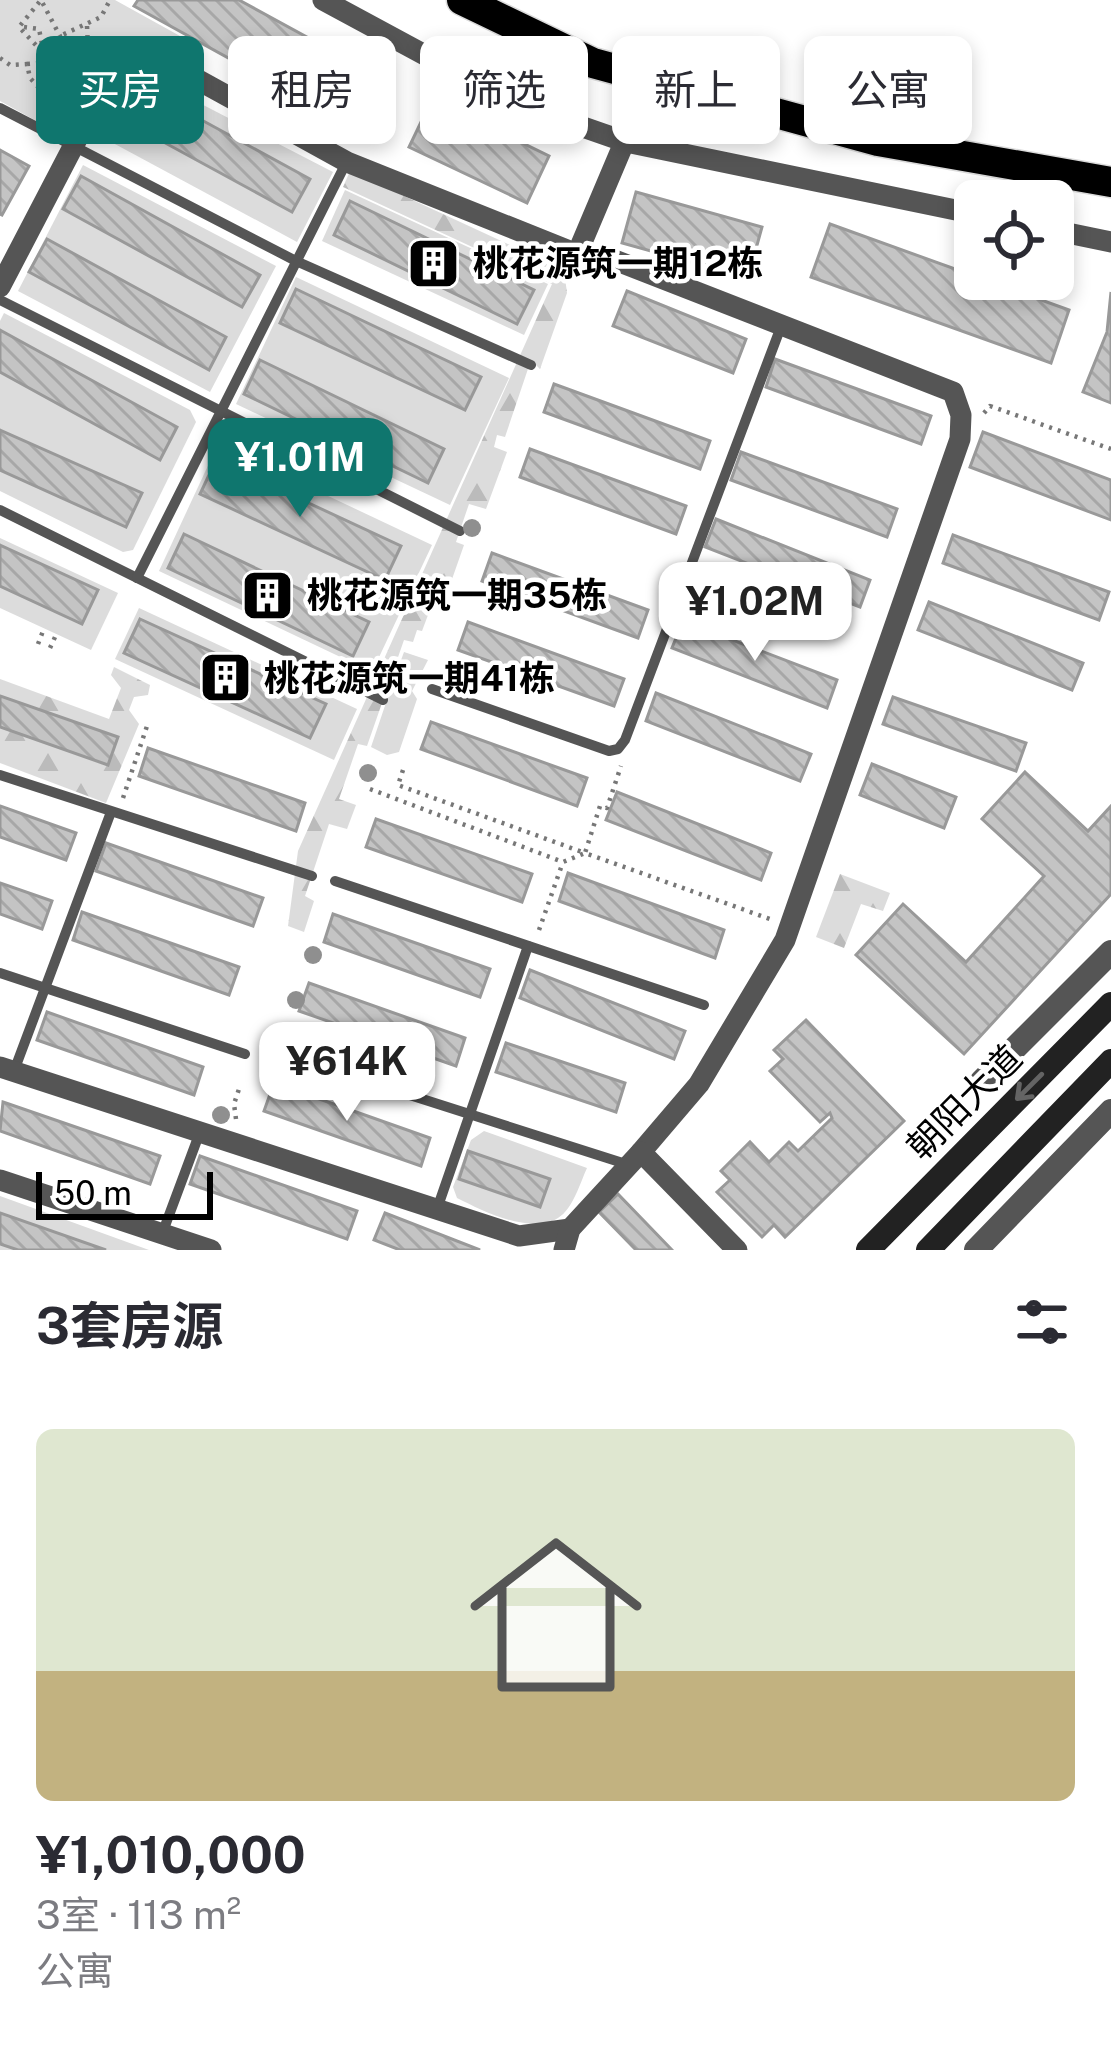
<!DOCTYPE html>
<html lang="zh">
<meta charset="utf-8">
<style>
:root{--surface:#fff;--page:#f7f7f7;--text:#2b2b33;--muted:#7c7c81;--accent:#0f766e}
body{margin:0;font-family:"Public Sans","Noto Sans SC",sans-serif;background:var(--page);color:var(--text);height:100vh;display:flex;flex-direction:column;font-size:45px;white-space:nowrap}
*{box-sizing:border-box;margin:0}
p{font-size:39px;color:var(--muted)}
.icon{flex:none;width:66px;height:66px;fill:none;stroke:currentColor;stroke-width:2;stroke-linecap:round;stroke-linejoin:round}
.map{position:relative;height:1250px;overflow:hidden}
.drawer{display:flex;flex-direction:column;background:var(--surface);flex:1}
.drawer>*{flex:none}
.hud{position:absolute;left:36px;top:36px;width:1041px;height:108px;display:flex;gap:24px}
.tools{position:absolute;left:954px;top:180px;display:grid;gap:24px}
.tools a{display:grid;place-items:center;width:120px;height:120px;border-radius:18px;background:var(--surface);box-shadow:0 6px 18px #0003;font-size:60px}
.scale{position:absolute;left:36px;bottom:30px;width:177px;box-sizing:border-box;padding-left:12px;border:6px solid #000;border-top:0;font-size:33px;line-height:42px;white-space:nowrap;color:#000;-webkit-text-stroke:9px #fff;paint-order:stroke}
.price{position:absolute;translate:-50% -102px;padding:0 27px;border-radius:24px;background:#fff;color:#222;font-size:39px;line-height:78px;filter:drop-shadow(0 3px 6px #0008)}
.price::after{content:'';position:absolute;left:50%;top:72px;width:36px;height:27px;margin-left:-18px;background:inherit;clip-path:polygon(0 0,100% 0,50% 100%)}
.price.current{background:var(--accent);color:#fff}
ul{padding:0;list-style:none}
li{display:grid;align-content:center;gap:24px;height:636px;padding:0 36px}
li span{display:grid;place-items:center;height:372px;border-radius:18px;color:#555}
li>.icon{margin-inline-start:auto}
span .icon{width:216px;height:216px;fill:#fffc;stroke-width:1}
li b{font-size:51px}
h2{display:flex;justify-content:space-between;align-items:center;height:144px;padding:0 36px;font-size:51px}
.pill{padding:0 42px;border-radius:18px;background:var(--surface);box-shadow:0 6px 18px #0003;font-size:42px;line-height:108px}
.pill.current{background:var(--accent);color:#fff}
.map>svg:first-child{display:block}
</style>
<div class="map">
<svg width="1111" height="1250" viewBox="0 0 1111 1250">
<defs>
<pattern id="forest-firs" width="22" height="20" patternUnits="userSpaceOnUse" patternTransform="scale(3)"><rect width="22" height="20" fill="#dcdcdc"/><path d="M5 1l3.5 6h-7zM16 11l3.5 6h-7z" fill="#bbb"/></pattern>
<pattern id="building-back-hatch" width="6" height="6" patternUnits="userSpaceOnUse" patternTransform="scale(3)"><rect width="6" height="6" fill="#c4c4c4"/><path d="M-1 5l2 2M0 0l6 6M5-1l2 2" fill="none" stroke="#a7a7a7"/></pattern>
</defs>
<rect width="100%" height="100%" fill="#fff"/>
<g fill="#dcdcdc">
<path d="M0,0h115l65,36 -9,16 -30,-5c-13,9 -31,18 -42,29 -21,22 -17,47 -57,48l-42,-23z"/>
<path d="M132,75l17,2 184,95 -36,70 -197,-106z"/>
<path d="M83,165l193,101 -66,126 -192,-101z"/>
<path d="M345,190l203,94 -24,51 -202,-94z"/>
<path d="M296,277l213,101 -59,127 -214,-101z"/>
<path d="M4,313l186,97 6,12 -63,128 -10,2 -123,-61v-170z"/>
<path d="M218,444l214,101 -60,127 -213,-101z"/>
<path d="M0,538l118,55 -27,57 -91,-42z"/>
<path d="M139,608l218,101 -23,51 -219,-101z"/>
<path d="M404,652l24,8 -16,31 5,8 -18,53 -12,3 -16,-8 20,-59 7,-1 3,-11 -4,-5z"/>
<path d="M484,1131l103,37c-7,15 -14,41 -29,50 -28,17 -75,-7 -101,-20l-4,-11 18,-47z"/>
<path d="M0,1196l149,54h-149z"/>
</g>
<g fill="url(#forest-firs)">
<path d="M350,171l214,99 3,23 -27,76 -9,-9 -26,77 -8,-2 -3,12 13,5 -21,57 -17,-5 -13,38 8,3 -20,57 -10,-3 -12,32 -5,-1 -4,12 -9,-2 -37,106 -9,-2 -19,55 17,6 -9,24 -18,-5 -24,72 9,5 -10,31 -16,-6 10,-75 254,-567 -209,-97z"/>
<path d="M114,667l36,18 -2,10 -14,2 -5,13 10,14 -33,79 -106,-40v-84l109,40 12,-31 -10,-13z"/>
<path d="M840,874l50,19 -7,18 -22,-7 -17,44 -28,-11z"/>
</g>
<g fill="url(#building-back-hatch)" stroke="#999" stroke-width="3">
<path d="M138,0h101l145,79 -27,50 -223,-123z"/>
<path d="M130,81l180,98 -18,33 -180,-98z"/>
<path d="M432,99l117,57 -22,47 -118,-56z"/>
<path d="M0,150l29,16 -27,49 -2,-1z"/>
<path d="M81,176l179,99 -18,32 -179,-98z"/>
<path d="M636,192l126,35 -14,51 -126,-35z"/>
<path d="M350,201l184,89 -17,34 -183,-89z"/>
<path d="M830,224l239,86 -18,53 -240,-86z"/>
<path d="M47,239l179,98 -17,33 -180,-98z"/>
<path d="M296,289l185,88 -16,33 -185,-87z"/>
<path d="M627,291l119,48 -13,34 -120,-47z"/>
<path d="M1111,292v111l-28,-11 24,-60z"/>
<path d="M0,330l177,97 -17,33 -160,-88z"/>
<path d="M775,359l156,57 -10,28 -155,-57z"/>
<path d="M260,360l184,89 -16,34 -184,-89z"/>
<path d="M554,384l156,57 -10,28 -156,-57z"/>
<path d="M0,430l142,63 -16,34 -126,-57z"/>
<path d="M983,432l128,48v40l-141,-53z"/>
<path d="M530,449l156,57 -10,28 -156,-57z"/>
<path d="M741,452l156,57 -10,28 -156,-57z"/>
<path d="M216,460l185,86 -16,34 -185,-86z"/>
<path d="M716,519l154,61 -10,27 -155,-60z"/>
<path d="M184,534l185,88 -16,34 -185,-88z"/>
<path d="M953,535l156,57 -10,28 -156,-57z"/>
<path d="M0,545l98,45 -16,34 -82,-38z"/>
<path d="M492,553l156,57 -10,28 -156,-57z"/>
<path d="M929,602l154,61 -11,27 -154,-60z"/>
<path d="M140,619l186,85 -16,34 -186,-85z"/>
<path d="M683,621l154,59 -10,28 -155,-60z"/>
<path d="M468,622l156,57 -10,27 -156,-56z"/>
<path d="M656,693l155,61 -11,27 -154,-60z"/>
<path d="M0,696l118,41 -10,28 -108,-38z"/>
<path d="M893,697l133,46 -10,28 -133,-47z"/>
<path d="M431,722l156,56 -10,28 -156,-57z"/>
<path d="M148,748l157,55 -9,28 -157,-55z"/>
<path d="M872,764l84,33 -12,31 -84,-33z"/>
<path d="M1025,772l63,59 23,-25v88l-147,160 -108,-99 47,-51 63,58 78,-86 -62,-57z"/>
<path d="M617,792l154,61 -10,27 -155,-60z"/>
<path d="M0,806l76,27 -10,27 -66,-23z"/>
<path d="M376,819l156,55 -10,28 -156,-55z"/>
<path d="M106,843l157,55 -10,28 -157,-55z"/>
<path d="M568,873l156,57 -9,28 -156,-57z"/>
<path d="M0,883l52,18 -10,28 -42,-15z"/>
<path d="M82,912l157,55 -10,28 -156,-55z"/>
<path d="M333,914l157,55 -10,28 -156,-55z"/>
<path d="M530,970l155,61 -11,28 -154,-61z"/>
<path d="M309,983l156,55 -9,28 -157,-55z"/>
<path d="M47,1012l156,55 -9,28 -157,-55z"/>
<path d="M806,1020l98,101 -119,116 -11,-12 -12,12 -45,-45 13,-12 -9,-9 29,-29 19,20 20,-20 9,9 34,-33 -2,-5 -10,9 -50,-51 13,-12 -9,-9z"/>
<path d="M506,1043l119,40 -9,29 -120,-40z"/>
<path d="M274,1083l156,55 -9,28 -157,-55z"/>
<path d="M3,1102l157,54 -10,28 -150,-53z"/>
<path d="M468,1151l82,28 -10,28 -81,-28z"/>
<path d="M200,1156l157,55 -10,28 -157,-55z"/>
<path d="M618,1194l54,56h-36l-37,-38z"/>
<path d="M0,1213l106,37h-88l-18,-6z"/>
<path d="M385,1213l95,37h-80l-26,-10z"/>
</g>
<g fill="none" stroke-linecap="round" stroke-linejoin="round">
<defs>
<path id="primary" d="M462,0l131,63 285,78 233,41"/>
</defs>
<use href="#primary" stroke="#dbdbdb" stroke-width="33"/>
<g stroke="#777" stroke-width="4.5" stroke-dasharray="3 6" stroke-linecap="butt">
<path d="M87,26l1,20 13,19"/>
<path d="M24,27l15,2 4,20"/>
<path d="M0,58l10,7 17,-1 3,14 10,11 13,-2 8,-10h14"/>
<path d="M27,64l13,-1 5,-8 -26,-28 22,-27 19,36 1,18 19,27"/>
<path d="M99,65l-21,-8 -18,-21 41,-19 9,-17"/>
<path d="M984,413l6,-7 121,43"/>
<path d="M38,644l5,-13"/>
<path d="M50,648l5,-11"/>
<path d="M403,770l-5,15 187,68 15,-47 7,2 14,-42"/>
<path d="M370,789l193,73 22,-9 185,66"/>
<path d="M123,798l24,-72"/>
<path d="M539,930l24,-68"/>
<path d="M236,1119l-2,-15 5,-15"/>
</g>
<g stroke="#555" stroke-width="10">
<path d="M0,108l296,153 235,104"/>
<path d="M0,300l460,231"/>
<path d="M0,510l383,190"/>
<path d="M137,578l209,-415"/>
<path d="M432,689l177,62 9,-2 7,-9 157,-416"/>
<path d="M0,775l312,101"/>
<path d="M335,881l369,124"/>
<path d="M0,973l245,81"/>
<path d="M275,1052l354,113"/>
<path d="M14,1071l97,-259"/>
<path d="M437,1209l91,-263"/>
<path d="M162,1234l38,-102"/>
</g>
<g stroke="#555" stroke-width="21">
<path d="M323,0l191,103 112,39 349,72"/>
<path d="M1053,230l58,12"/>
<path d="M577,254l74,-175"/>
<path d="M0,287l100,-192c28,-38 49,-34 91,-19l156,86 230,92 35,5 341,133 8,23 -1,24 -175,501 -86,144 -58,68 96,98"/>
<path d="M0,1067l519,169 51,-7"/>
<path d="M0,1180l211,70"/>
<path d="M564,1250l6,-21 71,-77"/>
</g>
<g stroke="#555" stroke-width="24">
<path d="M982,1081l129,-129"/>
<path d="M976,1250l135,-139"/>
</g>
<g stroke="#222" stroke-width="24">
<path d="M868,1250l243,-246"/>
<path d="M928,1250l183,-189"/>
</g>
<use href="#primary" stroke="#000" stroke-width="30"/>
</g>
<g fill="#8f8f8f">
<circle cx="472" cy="528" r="9"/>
<circle cx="368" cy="773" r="9"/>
<circle cx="313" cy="955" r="9"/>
<circle cx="296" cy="1000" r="9"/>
<circle cx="221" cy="1115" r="9"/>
</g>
<defs><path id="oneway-shaft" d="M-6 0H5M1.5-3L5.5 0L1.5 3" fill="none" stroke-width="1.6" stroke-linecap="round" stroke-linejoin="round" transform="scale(3)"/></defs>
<use stroke="#646464" href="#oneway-shaft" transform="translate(1029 1087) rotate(135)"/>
<defs>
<symbol id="building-square" viewBox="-11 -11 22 22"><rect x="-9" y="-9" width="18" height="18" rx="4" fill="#000" stroke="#fff"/><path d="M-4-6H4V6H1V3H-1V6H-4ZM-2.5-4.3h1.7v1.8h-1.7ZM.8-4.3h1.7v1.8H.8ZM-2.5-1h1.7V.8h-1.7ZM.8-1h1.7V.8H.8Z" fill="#fff"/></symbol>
</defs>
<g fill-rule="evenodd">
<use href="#building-square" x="404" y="234" width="59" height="59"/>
<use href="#building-square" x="238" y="566" width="59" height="59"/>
<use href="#building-square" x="196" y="648" width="59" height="59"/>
</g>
<g text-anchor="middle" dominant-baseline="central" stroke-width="9" stroke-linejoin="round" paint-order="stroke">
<g font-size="36" font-weight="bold" fill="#000" stroke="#fff" text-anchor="start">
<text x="473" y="263">桃花源筑一期12栋</text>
<text x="307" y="595">桃花源筑一期35栋</text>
<text x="264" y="678">桃花源筑一期41栋</text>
</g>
<g font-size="36" fill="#000" stroke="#fff">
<text transform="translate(964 1102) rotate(-45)">朝阳大道</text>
</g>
</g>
</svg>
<div class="tools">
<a><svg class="icon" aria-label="locate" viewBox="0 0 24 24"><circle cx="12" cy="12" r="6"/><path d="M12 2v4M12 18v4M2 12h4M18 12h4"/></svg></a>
</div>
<div class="scale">50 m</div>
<b class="price current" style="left:300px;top:520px">¥1.01M</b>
<b class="price" style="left:755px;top:664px">¥1.02M</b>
<b class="price" style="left:347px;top:1124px">¥614K</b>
<div class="hud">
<a class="pill current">买房</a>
<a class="pill">租房</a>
<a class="pill">筛选</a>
<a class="pill">新上</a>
<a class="pill">公寓</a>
</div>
</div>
<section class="drawer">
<h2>3套房源<svg class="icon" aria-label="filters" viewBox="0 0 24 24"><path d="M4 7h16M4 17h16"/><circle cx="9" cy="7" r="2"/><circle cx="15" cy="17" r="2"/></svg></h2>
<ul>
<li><span style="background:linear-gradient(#dfe7d0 65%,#c2b280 0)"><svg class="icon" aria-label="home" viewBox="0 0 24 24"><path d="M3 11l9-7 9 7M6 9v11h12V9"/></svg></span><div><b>¥1,010,000</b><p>3室 · 113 m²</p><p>公寓</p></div></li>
</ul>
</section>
